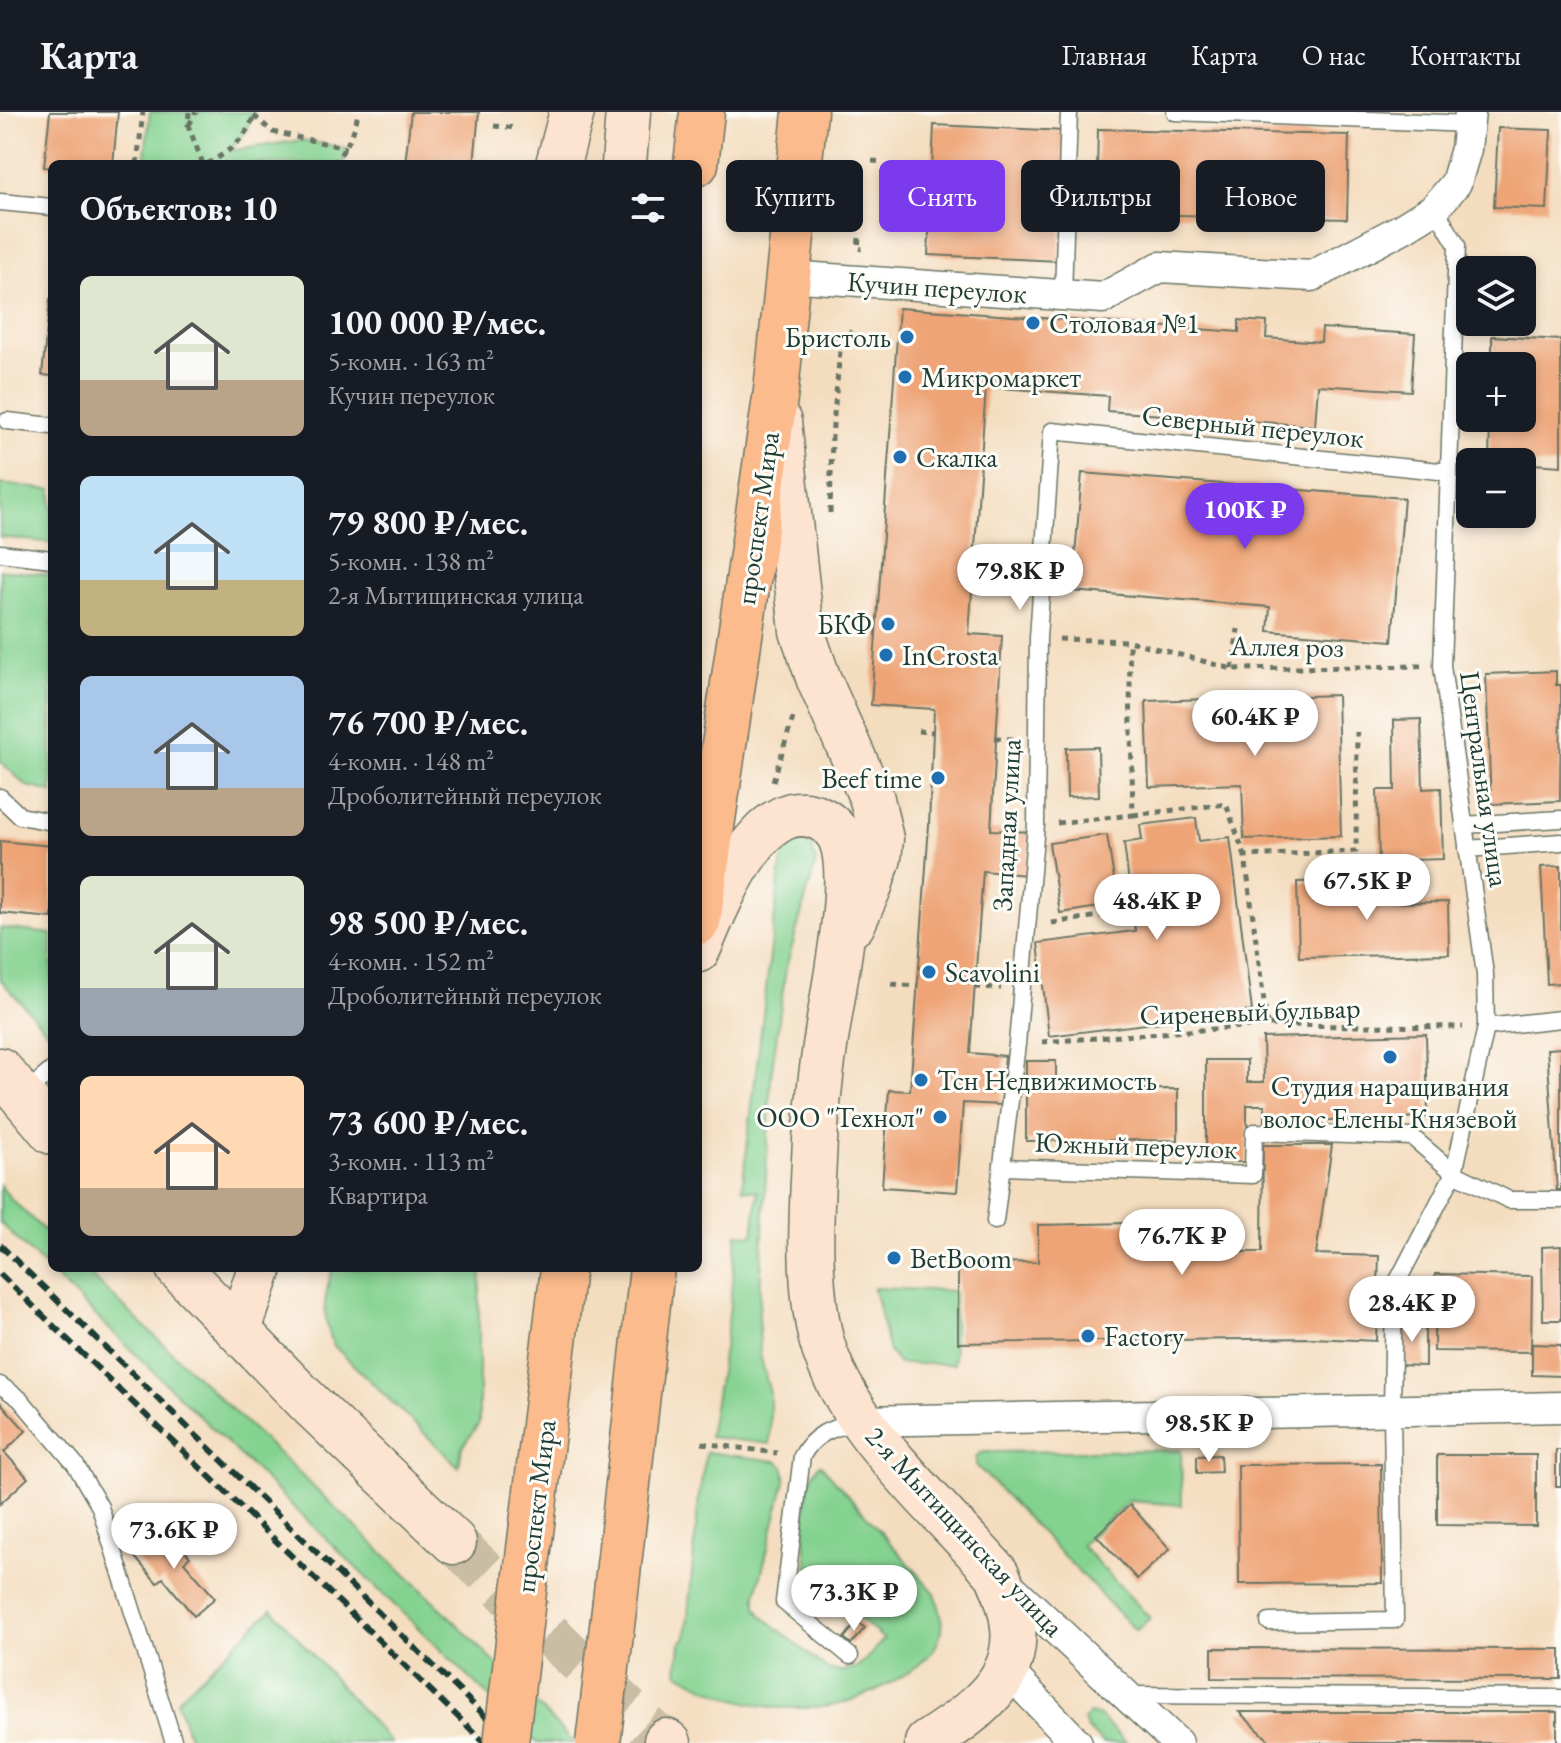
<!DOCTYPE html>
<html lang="ru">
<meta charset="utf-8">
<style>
:root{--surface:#171b24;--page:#20242c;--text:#f1f3f6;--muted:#9ea1a6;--line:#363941;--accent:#7c3aed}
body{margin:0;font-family:"EB Garamond",serif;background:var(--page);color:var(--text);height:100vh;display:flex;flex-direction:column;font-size:30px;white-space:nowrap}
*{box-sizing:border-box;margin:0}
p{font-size:26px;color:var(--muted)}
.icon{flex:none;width:44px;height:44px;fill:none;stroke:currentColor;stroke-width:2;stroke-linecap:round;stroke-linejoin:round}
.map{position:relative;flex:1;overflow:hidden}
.details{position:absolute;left:48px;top:48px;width:654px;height:1112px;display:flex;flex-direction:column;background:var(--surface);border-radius:12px;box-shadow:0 4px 12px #0003}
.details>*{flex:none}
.guide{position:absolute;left:726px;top:48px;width:714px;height:72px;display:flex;gap:16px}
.fabs{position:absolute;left:1456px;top:144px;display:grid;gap:16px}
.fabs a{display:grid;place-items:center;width:80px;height:80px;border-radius:12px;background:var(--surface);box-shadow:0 4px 12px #0003;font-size:40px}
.price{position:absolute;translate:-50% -68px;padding:0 18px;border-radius:28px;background:#fff;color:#222;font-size:26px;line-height:52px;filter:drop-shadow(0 2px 4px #0008)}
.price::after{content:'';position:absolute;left:50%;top:48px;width:24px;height:18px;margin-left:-12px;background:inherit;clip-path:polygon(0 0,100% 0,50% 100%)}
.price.on{background:var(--accent);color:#fff}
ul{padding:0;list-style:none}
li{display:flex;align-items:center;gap:24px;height:200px;padding:0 32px}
li span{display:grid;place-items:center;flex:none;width:224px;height:160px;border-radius:12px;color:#555}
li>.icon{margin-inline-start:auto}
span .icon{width:96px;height:96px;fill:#fffc;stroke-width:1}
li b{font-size:34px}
h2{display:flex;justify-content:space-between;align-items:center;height:96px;padding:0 32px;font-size:34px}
.chip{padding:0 28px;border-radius:12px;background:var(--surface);box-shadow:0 4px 12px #0003;font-size:28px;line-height:72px}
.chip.on{background:var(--accent);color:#fff}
header{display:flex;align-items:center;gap:48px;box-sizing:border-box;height:112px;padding:0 40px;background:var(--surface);border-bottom:2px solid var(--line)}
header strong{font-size:38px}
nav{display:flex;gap:44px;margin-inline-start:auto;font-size:28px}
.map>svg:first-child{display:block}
</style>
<header>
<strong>Карта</strong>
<nav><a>Главная</a><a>Карта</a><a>О нас</a><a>Контакты</a></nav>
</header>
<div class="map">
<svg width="1561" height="1631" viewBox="0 0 1561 1631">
<rect width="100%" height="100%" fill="#fdfcf7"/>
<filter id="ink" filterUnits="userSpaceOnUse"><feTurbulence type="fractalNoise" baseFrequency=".0125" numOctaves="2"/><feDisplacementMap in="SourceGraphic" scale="16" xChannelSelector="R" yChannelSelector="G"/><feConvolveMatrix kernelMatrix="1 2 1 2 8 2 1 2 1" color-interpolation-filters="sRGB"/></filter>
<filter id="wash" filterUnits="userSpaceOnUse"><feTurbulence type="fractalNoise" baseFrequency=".006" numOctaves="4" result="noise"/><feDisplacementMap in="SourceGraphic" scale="32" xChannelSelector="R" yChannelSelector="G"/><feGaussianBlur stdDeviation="1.8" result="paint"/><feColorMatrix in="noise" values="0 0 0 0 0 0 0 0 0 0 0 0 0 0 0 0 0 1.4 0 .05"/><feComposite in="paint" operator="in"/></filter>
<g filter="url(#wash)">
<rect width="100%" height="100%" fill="#f4ddbf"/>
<g fill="#84d290" stroke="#528862" stroke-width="2">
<path d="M150,0h105l-10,20 -15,19 72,-11 44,8 -2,16h-200z"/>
<path d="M0,372l52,6v53l-52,-6z"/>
<path d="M0,458l52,5v217l-25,-6 -27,-25z"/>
<path d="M797,731l15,3 4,16 -30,106 -15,109 -12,236 1,41 10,40v50l-61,-7 19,-112 9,-91 16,1 5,-44 -16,-2 39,-325c3,-10 6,-17 16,-21z"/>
<path d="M0,816l52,6v103l-52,-58z"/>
<path d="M0,1073l10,13 42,40v30h31l361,343 130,132h-37l-537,-520z"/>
<path d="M333,1156h149l-3,32v123l-17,24 -3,20 -124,-120c-14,-28 -12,-50 -2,-79z"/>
<path d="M874,1176l80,3v73h-55l-10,-12z"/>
<path d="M1181,1338l1,55 -53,-4 -48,44 69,73 -14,13 -160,-166v-7l4,-5 7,-1z"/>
<path d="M706,1340l70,9c8,4 10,10 9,20l-29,114v12l5,8 66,54c29,9 40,-11 57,-30l-70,-58 -4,-6c-7,-27 -10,-91 10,-111l115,129c5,15 10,32 3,48 -10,29 -79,60 -108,65 -12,2 -25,2 -37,2 -43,0 -80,-14 -116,-36l3,-28 6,-7 13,-141z"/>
<path d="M272,1497l119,134h-200l-14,-43z"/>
<path d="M1089,1602l9,1 29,28h-25l-15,-15 -3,-8z"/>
</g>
<g id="blocks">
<g fill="#eea477">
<path d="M50,0h68l-5,52h-61v4l-8,-1z"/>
<path d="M411,0h68l-5,52h-69z"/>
<path d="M934,13l131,6 -6,130 -131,-6z"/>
<path d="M1498,16l53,2 -4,79 -53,-2z"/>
<path d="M1098,17l251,6 -2,84 -251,-6z"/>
<path d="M50,187l2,1v76l-10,-1z"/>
<path d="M899,196l340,24v-12l28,2 -1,16 55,4 1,-14 93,6 -4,57 -93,-6 -3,41 -208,-15 1,-15 -122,-9 -17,247 33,2 -11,194 40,2 -3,43 -45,-4 -13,182 35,3 -4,49 -38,-2 -6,89 -75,-5 7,-97 21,1 19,-266 5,-116 -63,-4z"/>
<path d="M1492,224l69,4v126l-72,-5 1,-43h32v-52h-30z"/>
<path d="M1082,361l322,25 -12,143 -124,-10 2,-24 -198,-16z"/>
<path d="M1556,559v14h5l-1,116 -69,3 -5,-130z"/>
<path d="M1337,583l4,141 -97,3 -2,-55 -93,3 -3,-86z"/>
<path d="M1421,607l2,70 18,-1 2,71 -64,2 -2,-71h18l-1,-70z"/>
<path d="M1098,635l1,49 -32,1 -1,-49z"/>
<path d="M1196,706l3,23 31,-4 22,174 -203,25 -11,-93 97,-12 -11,-88 18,-3 -2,-15z"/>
<path d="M1107,723l11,69 -58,9 -11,-70z"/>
<path d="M0,729l52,5v72l-52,-5z"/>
<path d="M1561,754v117l-14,1 -6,-117z"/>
<path d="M1384,768v23l64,-1 1,52 -150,3 -2,-75z"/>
<path d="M1426,922l2,83 -163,5v-17h-18v57h-41v-102h41v22h17l-1,-44z"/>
<path d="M1561,936v142h-4l-10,-141z"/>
<path d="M1026,949h30v29l122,-1v51l-152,1z"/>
<path d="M1263,1033h69l-16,109 63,2 -3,85 -63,-3 -355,5v-80l80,-1v-37l185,-4v31h39z"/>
<path d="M1561,1134v74h-18l-1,-73z"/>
<path d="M1435,1162l97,2 -1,76 -97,-1z"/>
<path d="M1398,1211h27v43l-27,-1z"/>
<path d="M1532,1232l29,1v31l-29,-1z"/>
<path d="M0,1290l26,29 -22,21 24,26 -28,26z"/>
<rect x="1556" y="1338" width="5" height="36"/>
<path d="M1220,1343l1,17 -24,1v-17z"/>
<path d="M1437,1343h99v71l-99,-1z"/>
<path d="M1381,1352l1,119 -143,1 -1,-119z"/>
<path d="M1130,1393l40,44 -33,30 -41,-44z"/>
<path d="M166,1416l24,29 -6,5 31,36 -21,18 -31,-38 -6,5 -23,-27z"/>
<path d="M857,1510l8,6 -14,16 -7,-6z"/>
<path d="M1212,1536l349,1v30l-349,-1z"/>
<path d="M1239,1600h318v31h-285z"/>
</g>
</g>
</g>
<g filter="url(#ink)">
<use href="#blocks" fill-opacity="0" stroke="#6a7565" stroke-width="2"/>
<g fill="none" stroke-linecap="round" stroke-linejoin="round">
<path stroke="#c9bda3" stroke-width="44" stroke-dasharray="44 22" stroke-linecap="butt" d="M454,1430l197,189 15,10"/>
<defs>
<g id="lane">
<path d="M1175,0l294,12"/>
<path d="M0,90l52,5"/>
<path d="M1063,183l6,-183"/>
<path d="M7,309l45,5"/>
<path d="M0,441l52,6"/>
<path d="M0,685l20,19 32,6"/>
<path d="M1464,713l97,-6"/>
<path d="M1467,737l94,-7"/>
<path d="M1486,915l75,-8"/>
<path d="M23,983l29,-25"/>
<path d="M1002,1055l251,8 1,-43 158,5 42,36 55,27h52"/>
<path d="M995,1109l22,-177 19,-219 2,-187 14,-207 397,41"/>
<path d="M0,1273l20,14 55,65 25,43 74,236"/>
<path d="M1269,1510l126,-2 -3,-210 2,-122 60,-115 32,-146 -1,-53 -43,-308 15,-421 -22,-37"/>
<path d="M850,1544l-66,-54 18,-146c13,-24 32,-28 56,-35"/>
<path d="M1127,1583l434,3"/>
</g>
<g id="street">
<path d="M787,164l316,22 57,-31 152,9 91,-48 32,-20 21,-25 10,-34 4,-37"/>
<path d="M861,1309l700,-14"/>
<path d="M1001,1466l176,165"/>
<path d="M1006,1557l71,74"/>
</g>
<g id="secondary">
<path d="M558,52l14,-52"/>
<path d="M624,52l4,-52"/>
<path d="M779,310l23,209 17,49 53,119 9,40 -2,19 -9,28 -17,38"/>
<path d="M698,838c18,-41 62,-162 123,-131 8,4 16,12 20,21 14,37 -3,123 -9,162 -8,46 -14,92 -17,138 -3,62 -9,138 6,199 24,89 117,166 176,235 41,88 1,123 -70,169"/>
<path d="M0,958l52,62"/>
<path d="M178,1156l130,134 146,140"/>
<path d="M239,1218l21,-62"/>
<path d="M666,1629l3,2"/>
</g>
<g id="primary">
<path d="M696,52l6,-52"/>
<path d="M698,810l78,-531 29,-279"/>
<path d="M532,1412l31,-256"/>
<path d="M615,1489l37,-333"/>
</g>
</defs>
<use href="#lane" stroke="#6a7565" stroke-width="19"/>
<use href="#street" stroke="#6a7565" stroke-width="33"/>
<use href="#secondary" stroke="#6a7565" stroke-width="47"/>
<use href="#primary" stroke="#6a7565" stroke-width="47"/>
<g stroke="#6a7565" stroke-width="5" stroke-dasharray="6 6" stroke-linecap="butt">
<path d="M189,0l-1,13 15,39"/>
<path d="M254,4l19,16 73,16"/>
<path d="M189,13l7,-13"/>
<path d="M494,14l24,2"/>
<path d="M872,49l11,1"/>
<path d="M137,52l6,-52"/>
<path d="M207,52c22,-12 41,-27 48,-52"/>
<path d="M333,52c14,-17 22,-31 25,-52"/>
<path d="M859,126l-1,10 4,1"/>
<path d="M830,401l2,-77 8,-85 12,-21"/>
<path d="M1059,527l70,2 103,28 189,-3"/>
<path d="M1232,557l6,-40"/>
<path d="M918,619l15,1"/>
<path d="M995,626l18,1"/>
<path d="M773,669l20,-63"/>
<path d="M1133,703l93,-11 19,52"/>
<path d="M1057,711l76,-8 -4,-174"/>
<path d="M1052,811l80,-12"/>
<path d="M892,872l25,2"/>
<path d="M975,875l26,1"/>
<path d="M1267,913l-22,-169 111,-5 1,-119"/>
<path d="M1042,930l225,-17 196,2"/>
<path d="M702,1331l75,10"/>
</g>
<use href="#lane" stroke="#fff" stroke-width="16"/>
<use href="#street" stroke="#fff" stroke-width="30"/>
<use href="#secondary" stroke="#fde4d1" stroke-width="44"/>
<use href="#primary" stroke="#fbbb8c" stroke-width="44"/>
<g stroke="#1f3d34" stroke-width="6" stroke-dasharray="12 6" stroke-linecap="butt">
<path d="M0,1133l513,498"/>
<path d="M0,1162l485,469"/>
</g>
<defs>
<g id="primary-bridge">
<path d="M506,1631l26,-219"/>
<path d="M598,1631l17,-142"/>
</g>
</defs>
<use href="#primary-bridge" stroke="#6a7565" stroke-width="47" stroke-linecap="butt"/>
<use href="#primary-bridge" stroke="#fbbb8c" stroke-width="44"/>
</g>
</g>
<g fill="#1f6fb2" stroke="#fdfcf7" stroke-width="3">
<circle cx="1033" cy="211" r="8"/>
<circle cx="907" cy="225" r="8"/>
<circle cx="905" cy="265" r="8"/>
<circle cx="900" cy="345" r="8"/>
<circle cx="888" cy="512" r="8"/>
<circle cx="886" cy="543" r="8"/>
<circle cx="938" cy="666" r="8"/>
<circle cx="929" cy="860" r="8"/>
<circle cx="1390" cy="945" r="8"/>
<circle cx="921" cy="968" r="8"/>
<circle cx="940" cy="1005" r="8"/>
<circle cx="894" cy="1146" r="8"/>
<circle cx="1088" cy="1224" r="8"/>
</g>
<g text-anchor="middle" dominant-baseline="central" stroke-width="6" stroke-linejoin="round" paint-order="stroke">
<g font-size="28" fill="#1f3d34" stroke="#fdfcf7">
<text transform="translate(937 175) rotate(4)">Кучин переулок</text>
<text transform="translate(1253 314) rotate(6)">Северный переулок</text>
<text transform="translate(757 406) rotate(-82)">проспект Мира</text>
<text transform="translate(1287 534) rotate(1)">Аллея роз</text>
<text transform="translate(1485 667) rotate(82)">Центральная улица</text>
<text transform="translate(1006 713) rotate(-87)">Западная улица</text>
<text transform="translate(1250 899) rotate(-2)">Сиреневый бульвар</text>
<text transform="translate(1136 1033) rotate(2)">Южный переулок</text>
<text transform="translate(535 1394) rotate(-83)">проспект Мира</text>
<text transform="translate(965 1419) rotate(47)">2-я Мытищинская улица</text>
</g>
<g font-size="28" fill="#1f3d34" stroke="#fdfcf7" text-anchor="start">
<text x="1049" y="211">Столовая №1</text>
<text x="891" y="225" text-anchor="end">Бристоль</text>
<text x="921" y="265">Микромаркет</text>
<text x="916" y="345">Скалка</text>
<text x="872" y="512" text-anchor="end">БКФ</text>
<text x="902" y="543">InCrosta</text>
<text x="922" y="666" text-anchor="end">Beef time</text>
<text x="945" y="860">Scavolini</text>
<text x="937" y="968">Тсн Недвижимость</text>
<text x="1390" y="974" text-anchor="middle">Студия наращивания<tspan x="1390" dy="32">волос Елены Князевой</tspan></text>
<text x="924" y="1005" text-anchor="end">ООО "Технол"</text>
<text x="910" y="1146">BetBoom</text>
<text x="1104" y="1224">Factory</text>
</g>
</g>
</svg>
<div class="fabs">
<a><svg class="icon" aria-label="layers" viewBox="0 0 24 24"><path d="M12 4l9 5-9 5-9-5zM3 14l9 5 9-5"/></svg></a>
<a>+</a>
<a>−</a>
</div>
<b class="price on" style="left:1245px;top:439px">100K ₽</b>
<b class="price" style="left:1020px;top:500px">79.8K ₽</b>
<b class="price" style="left:1255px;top:646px">60.4K ₽</b>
<b class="price" style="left:1367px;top:810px">67.5K ₽</b>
<b class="price" style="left:1157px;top:830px">48.4K ₽</b>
<b class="price" style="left:1182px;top:1165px">76.7K ₽</b>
<b class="price" style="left:1412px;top:1232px">28.4K ₽</b>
<b class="price" style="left:1209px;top:1352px">98.5K ₽</b>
<b class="price" style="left:174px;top:1459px">73.6K ₽</b>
<b class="price" style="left:854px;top:1521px">73.3K ₽</b>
<div class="guide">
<a class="chip">Купить</a>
<a class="chip on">Снять</a>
<a class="chip">Фильтры</a>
<a class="chip">Новое</a>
</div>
<section class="details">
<h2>Объектов: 10<svg class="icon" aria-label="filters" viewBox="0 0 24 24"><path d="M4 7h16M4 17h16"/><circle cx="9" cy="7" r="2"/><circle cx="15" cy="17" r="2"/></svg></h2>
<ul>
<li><span style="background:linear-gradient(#dfe7d0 65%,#b9a48a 0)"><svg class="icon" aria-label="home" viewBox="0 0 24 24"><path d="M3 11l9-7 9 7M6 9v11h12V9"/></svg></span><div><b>100 000 ₽/мес.</b><p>5-комн. · 163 m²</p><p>Кучин переулок</p></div></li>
<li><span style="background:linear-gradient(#bfe0f5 65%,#c2b280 0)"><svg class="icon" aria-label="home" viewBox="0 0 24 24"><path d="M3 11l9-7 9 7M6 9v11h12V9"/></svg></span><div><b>79 800 ₽/мес.</b><p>5-комн. · 138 m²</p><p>2-я Мытищинская улица</p></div></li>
<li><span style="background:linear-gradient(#a9c7e8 70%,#b9a48a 0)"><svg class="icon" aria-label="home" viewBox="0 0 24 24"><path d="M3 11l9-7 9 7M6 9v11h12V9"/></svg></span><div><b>76 700 ₽/мес.</b><p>4-комн. · 148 m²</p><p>Дроболитейный переулок</p></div></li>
<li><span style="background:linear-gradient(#dfe7d0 70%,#9aa5b1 0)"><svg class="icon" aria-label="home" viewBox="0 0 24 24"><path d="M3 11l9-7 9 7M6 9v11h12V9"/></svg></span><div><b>98 500 ₽/мес.</b><p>4-комн. · 152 m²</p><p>Дроболитейный переулок</p></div></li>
<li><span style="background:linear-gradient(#ffd9b3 70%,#b9a48a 0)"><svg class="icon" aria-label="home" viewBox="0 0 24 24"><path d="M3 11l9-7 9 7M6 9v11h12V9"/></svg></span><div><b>73 600 ₽/мес.</b><p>3-комн. · 113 m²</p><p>Квартира</p></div></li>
</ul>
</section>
</div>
